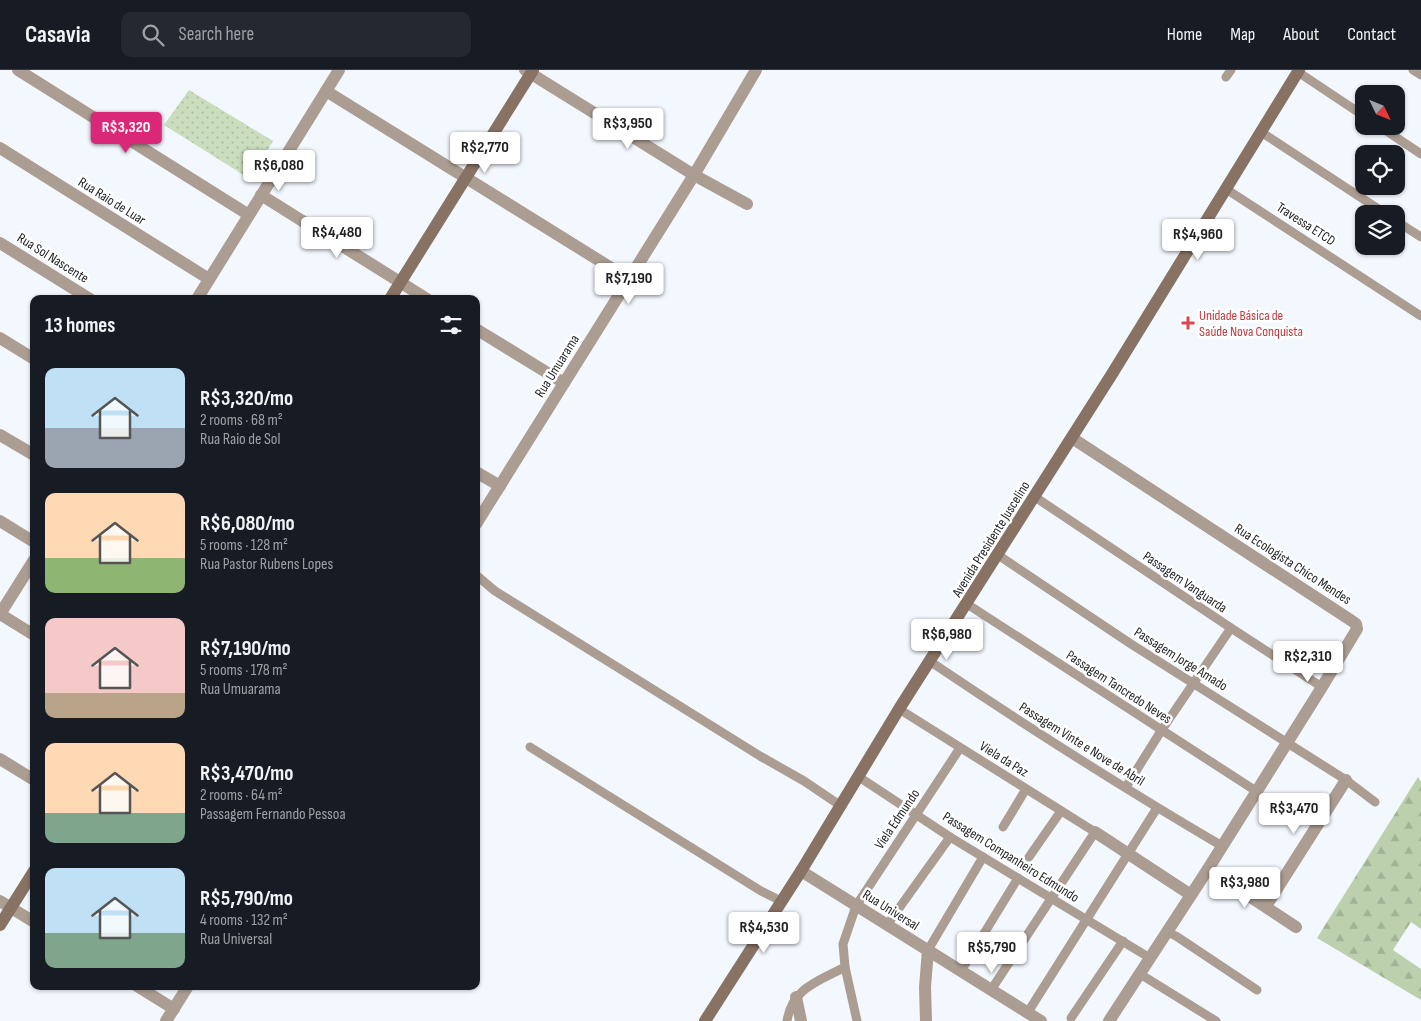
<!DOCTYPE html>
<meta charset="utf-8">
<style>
:root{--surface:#171b24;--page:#242831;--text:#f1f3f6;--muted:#9ea1a6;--line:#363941;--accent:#db2777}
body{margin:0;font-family:"Sofia Sans Condensed",sans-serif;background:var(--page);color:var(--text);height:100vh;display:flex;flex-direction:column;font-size:19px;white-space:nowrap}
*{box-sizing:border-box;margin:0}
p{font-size:16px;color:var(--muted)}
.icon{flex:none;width:28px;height:28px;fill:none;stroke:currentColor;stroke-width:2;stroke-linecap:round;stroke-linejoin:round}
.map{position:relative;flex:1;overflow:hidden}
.panel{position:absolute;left:30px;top:225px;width:450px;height:695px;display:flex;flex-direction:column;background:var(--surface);border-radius:10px;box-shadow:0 1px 4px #0004}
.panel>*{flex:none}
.needle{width:32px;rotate:133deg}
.tools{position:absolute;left:1355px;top:15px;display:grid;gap:10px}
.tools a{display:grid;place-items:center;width:50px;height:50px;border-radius:10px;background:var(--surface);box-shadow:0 1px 4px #0004;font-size:25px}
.price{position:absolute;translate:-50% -42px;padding:0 11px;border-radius:5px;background:#fff;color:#222;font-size:16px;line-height:32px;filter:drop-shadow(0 1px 2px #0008)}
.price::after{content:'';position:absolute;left:50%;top:30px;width:15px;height:11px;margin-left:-8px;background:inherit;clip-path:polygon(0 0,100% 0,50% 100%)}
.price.selected{background:var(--accent);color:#fff}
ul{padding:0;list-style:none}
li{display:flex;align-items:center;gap:15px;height:125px;padding:0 15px}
li span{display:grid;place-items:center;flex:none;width:140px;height:100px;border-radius:10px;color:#555}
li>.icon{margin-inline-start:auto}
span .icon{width:60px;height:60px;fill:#fffc;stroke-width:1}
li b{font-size:21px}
h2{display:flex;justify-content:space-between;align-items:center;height:60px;padding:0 15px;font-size:21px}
header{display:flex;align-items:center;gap:30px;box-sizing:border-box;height:70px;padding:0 25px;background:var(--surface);border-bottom:1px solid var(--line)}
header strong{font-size:24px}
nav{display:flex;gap:28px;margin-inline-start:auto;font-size:18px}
.search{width:350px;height:45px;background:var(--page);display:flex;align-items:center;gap:12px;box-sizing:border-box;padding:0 18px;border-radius:10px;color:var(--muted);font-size:19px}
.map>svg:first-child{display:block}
</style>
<header>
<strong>Casavia</strong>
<div class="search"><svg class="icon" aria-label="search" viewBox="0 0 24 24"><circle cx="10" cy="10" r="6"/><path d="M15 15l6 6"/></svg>Search here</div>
<nav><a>Home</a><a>Map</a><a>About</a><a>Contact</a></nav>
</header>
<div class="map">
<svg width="1421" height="951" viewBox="0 0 1421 951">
<defs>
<pattern id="forest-firs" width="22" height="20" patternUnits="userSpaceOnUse" patternTransform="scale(1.25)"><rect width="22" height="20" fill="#bcd0ad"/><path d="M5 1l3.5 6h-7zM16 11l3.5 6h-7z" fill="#a1b295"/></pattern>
<pattern id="park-dots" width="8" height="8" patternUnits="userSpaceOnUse" patternTransform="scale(1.25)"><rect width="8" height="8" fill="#caddbd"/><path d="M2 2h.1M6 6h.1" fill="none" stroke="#adbda2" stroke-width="1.8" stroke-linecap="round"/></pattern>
</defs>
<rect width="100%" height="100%" fill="#f3f7fe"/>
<path fill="url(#forest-firs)" d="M1418,707l3,5v147l-10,-7 -18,28 28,19v31l-104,-62z"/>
<path fill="url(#park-dots)" d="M189,20l84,51 -23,38 -86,-54z"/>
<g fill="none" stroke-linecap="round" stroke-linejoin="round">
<g stroke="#ac9d92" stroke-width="9">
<path d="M1413,0l8,5"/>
<path d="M1298,2l66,44"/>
<path d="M1226,7l5,-7"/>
<path d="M1379,56l42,28"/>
<path d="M1261,62l125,82"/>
<path d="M1226,119l195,127"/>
<path d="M1396,151l25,16"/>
<path d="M1035,427l196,131 91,59"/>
<path d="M998,485l133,89 215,136 29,22"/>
<path d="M476,505l19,16 265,165 44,25 37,25"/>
<path d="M967,534l289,187"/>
<path d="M931,592c95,64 192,126 291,184"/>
<path d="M899,639l196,123 -104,158"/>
<path d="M530,677l231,144 20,10"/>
<path d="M859,707l91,60 200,121"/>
<path d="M1126,717l35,-56 70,-103"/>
<path d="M1003,757l23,-38"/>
<path d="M1029,787l32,-46"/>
<path d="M887,855l63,-88"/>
<path d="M1167,862l9,4 81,54"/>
<path d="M928,880l55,-93"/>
<path d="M845,897l12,54"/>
<path d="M961,901l57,-93"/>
<path d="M1140,904l76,47"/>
<path d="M1028,942l129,-204"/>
<path d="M1071,948l52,-77"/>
<path d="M787,951c5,-33 32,-40 58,-54l-2,-23 13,-38 104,-158"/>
</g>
<g stroke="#ac9d92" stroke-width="12">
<path d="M18,0l231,145"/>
<path d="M525,0l169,105 53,29"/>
<path d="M326,21l303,188"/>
<path d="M0,78l209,131"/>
<path d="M261,125l166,104"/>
<path d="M0,173l90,56"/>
<path d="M197,229l142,-229"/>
<path d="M476,259l88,54"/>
<path d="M0,268l34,21"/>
<path d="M0,365l34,20"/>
<path d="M1072,368l280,183 4,3 1,5 -35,58 -114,182 -99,152"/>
<path d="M476,402l24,14"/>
<path d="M0,451l34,21"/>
<path d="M476,454l218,-349 62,-105"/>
<path d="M0,544l34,-54"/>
<path d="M0,544l34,21"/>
<path d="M0,689l34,21"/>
<path d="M1095,762l96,63"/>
<path d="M1208,799l88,58"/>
<path d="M801,801l240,150"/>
<path d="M0,831l34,21"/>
<path d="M1266,836l80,-126"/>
<path d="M137,916l37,23"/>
<path d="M796,927l5,24"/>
<path d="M166,951l22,-35"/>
<path d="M926,951l-1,-34 3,-37"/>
</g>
<g stroke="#887263" stroke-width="12">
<path d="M390,229l143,-229"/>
<path d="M0,855l34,-54"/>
<path d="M705,951l96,-150 98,-162 213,-335 187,-304"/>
</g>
</g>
<path fill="#e0444e" stroke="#fff" stroke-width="2" d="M1185.5 245.5h5v5h5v5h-5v5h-5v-5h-5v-5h5z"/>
<g text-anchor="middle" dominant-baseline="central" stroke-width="5" stroke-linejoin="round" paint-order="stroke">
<g font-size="14" fill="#1e2023" stroke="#fff">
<text transform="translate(112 131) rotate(32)">Rua Raio de Luar</text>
<text transform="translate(1306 154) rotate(33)">Travessa ETCD</text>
<text transform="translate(53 188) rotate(32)">Rua Sol Nascente</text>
<text transform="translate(557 296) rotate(-58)">Rua Umuarama</text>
<text transform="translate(991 469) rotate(-58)">Avenida Presidente Juscelino</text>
<text transform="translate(1293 494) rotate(33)">Rua Ecologista Chico Mendes</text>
<text transform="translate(1185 512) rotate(34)">Passagem Vanguarda</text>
<text transform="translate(1181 589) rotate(32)">Passagem Jorge Amado</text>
<text transform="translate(1119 617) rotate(33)">Passagem Tancredo Neves</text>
<text transform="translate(1082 674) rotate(32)">Passagem Vinte e Nove de Abril</text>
<text transform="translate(1004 689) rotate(32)">Viela da Paz</text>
<text transform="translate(897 749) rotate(-56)">Viela Edmundo</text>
<text transform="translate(1011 787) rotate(32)">Passagem Companheiro Edmundo</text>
<text transform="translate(891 840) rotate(32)">Rua Universal</text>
</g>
<g font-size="14" fill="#be3a42" stroke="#fff" text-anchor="start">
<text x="1199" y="245">Unidade Básica de<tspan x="1199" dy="16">Saúde Nova Conquista</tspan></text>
</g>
</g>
</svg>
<div class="tools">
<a><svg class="needle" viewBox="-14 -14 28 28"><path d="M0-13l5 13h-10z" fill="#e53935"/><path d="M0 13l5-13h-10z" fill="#9ea1a6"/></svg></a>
<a><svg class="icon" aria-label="locate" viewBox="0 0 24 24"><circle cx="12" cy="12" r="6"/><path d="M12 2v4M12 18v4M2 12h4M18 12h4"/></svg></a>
<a><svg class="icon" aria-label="layers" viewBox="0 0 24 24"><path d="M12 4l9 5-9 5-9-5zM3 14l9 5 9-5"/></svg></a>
</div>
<b class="price" style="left:628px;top:80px">R$3,950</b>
<b class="price selected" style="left:126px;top:84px">R$3,320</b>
<b class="price" style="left:485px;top:104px">R$2,770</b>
<b class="price" style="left:279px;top:122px">R$6,080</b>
<b class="price" style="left:337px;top:189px">R$4,480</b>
<b class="price" style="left:1198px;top:191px">R$4,960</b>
<b class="price" style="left:629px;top:235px">R$7,190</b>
<b class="price" style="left:947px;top:591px">R$6,980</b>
<b class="price" style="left:1308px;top:613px">R$2,310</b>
<b class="price" style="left:1294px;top:765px">R$3,470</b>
<b class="price" style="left:1245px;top:839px">R$3,980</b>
<b class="price" style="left:764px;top:884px">R$4,530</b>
<b class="price" style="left:992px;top:904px">R$5,790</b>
<section class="panel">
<h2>13 homes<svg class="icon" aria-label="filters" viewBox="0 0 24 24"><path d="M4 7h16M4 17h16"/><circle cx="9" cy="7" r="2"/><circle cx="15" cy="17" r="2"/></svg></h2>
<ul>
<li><span style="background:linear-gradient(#bfe0f5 60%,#9aa5b1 0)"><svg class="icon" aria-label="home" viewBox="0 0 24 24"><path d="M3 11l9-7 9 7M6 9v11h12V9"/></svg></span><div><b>R$3,320/mo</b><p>2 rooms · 68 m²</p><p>Rua Raio de Sol</p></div></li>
<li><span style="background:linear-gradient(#ffd9b3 65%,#8fb573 0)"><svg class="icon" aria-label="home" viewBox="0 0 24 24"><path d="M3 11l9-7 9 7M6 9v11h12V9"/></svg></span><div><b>R$6,080/mo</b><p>5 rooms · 128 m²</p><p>Rua Pastor Rubens Lopes</p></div></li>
<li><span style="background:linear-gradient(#f6c9c9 75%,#b9a48a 0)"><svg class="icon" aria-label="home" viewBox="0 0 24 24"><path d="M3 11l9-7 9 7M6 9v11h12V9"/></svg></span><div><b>R$7,190/mo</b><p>5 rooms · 178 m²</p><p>Rua Umuarama</p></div></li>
<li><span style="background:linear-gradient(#ffd9b3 70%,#7fa58c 0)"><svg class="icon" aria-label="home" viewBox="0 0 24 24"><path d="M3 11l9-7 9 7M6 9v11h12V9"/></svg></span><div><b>R$3,470/mo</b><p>2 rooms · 64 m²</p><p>Passagem Fernando Pessoa</p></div></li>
<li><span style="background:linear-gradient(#bfe0f5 65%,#7fa58c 0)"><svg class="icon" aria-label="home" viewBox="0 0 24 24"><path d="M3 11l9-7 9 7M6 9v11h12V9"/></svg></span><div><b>R$5,790/mo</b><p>4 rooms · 132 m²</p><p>Rua Universal</p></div></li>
</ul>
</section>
</div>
